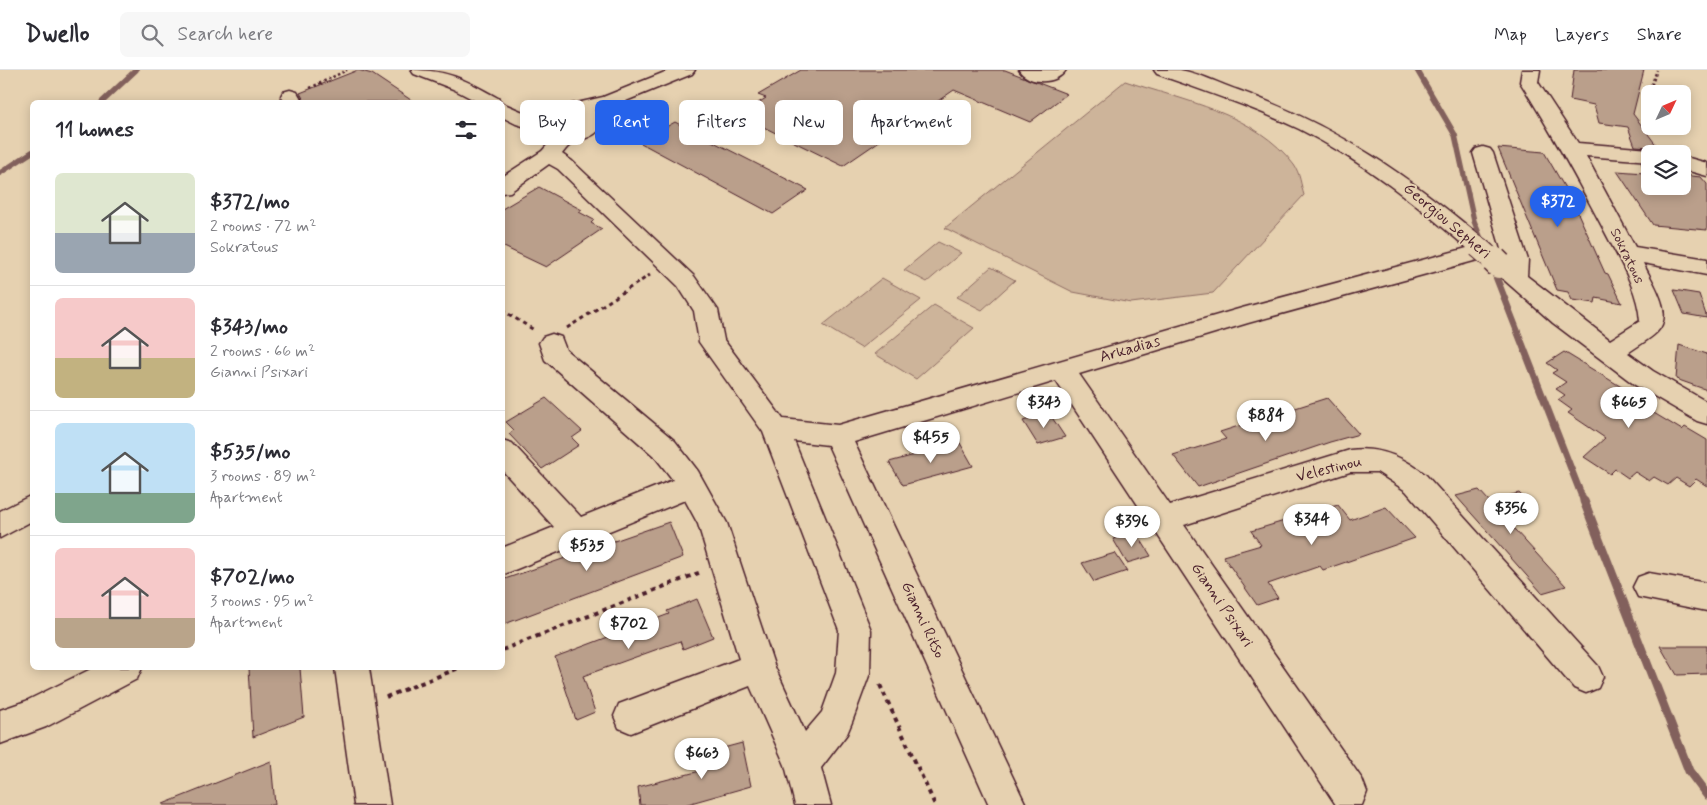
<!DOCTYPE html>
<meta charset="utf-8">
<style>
:root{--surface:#fff;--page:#f7f7f7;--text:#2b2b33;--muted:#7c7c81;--line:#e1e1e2;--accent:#2563eb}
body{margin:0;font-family:Mynerve,sans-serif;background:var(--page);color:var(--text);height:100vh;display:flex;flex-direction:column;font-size:19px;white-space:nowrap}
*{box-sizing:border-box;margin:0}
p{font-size:16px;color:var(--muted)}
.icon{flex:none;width:28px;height:28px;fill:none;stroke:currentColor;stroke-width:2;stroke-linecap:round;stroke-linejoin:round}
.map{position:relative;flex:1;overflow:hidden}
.panel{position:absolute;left:30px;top:30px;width:475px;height:570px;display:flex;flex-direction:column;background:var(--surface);border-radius:8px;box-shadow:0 2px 12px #0003}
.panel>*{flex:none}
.guide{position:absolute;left:520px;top:30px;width:475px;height:45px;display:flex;gap:10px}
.needle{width:32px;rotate:46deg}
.tools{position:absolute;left:1641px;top:15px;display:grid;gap:10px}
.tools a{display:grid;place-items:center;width:50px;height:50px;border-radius:8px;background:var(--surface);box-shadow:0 2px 12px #0003;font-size:25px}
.price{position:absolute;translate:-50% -42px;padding:0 11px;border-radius:18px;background:#fff;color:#222;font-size:16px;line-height:32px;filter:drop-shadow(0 1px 2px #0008)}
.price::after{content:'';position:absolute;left:50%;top:30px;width:15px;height:11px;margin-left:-8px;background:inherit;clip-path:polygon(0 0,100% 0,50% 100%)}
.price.on{background:var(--accent);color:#fff}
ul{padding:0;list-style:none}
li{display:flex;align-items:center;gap:15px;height:125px;padding:0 25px}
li+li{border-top:1px solid var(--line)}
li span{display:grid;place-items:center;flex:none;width:140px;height:100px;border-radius:8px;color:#555}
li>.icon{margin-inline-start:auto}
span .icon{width:60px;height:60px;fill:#fffc;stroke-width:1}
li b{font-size:21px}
h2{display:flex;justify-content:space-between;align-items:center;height:60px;padding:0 25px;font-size:21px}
.tag{padding:0 18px;border-radius:8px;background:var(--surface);box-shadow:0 2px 12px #0003;font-size:18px;line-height:45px}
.tag.on{background:var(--accent);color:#fff}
header{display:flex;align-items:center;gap:30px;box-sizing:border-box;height:70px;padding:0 25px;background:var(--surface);border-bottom:1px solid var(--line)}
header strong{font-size:24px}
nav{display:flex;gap:28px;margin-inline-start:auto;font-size:18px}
.search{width:350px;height:45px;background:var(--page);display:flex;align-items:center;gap:12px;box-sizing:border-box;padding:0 18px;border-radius:8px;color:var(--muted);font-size:19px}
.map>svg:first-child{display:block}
</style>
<header>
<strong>Dwello</strong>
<div class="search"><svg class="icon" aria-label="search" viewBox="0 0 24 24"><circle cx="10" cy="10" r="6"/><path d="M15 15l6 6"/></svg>Search here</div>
<nav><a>Map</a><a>Layers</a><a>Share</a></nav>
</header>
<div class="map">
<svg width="1707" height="735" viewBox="0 0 1707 735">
<rect width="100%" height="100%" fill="#e6d1b0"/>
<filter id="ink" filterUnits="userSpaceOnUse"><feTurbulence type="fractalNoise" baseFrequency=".02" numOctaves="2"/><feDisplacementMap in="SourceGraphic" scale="10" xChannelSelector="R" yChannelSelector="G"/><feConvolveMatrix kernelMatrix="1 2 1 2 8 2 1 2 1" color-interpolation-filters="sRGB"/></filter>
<g filter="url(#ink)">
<g fill="#cdb49a" stroke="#8c6a62">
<path d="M1125,11c57,19 132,33 169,84 6,8 7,21 10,30l-91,98 -82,10 -58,-11 -128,-64z"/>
<path d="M938,172l23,11 -34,29 -23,-12z"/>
<path d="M991,197l24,13 -33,30 -25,-13z"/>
<path d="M882,208l39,22 -60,48 -38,-23z"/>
<path d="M934,235l40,23 -58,51 -41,-25z"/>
</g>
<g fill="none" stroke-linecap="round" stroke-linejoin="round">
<g stroke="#82605b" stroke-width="5.5">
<path d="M1417,0l38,65 19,86 9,23"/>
<path d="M102,32l34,-32"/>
<path d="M0,103l32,-21"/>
</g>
<path stroke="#82605b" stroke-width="7" d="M1493,199l91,233"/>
<path stroke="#82605b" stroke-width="9" d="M1584,431l105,270 18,24"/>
</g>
<g fill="#ba9f8b" stroke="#4a1f2b">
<path d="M358,0l14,4 42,28h-109l-5,-9z"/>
<path d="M801,0h204l62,24 -37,28 -76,-32 -111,76 -104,-51 27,-17 -8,-3z"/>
<path d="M1574,0h70l-11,44 30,40 -12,-7 -16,-1 -7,-19 -29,-4 -5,-18 -24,-5z"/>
<path d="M675,52l15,8 118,60 -35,24 -134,-72z"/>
<path d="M1498,78l46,4 28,48 33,73 3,1 14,29 -26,-5 -1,5 -23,-3 -4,-8 -11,-2z"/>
<path d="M1641,92l9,1v23h32v-11l19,2 6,7v46l-54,-5 -36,-54 28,2z"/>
<path d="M539,117l43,23 -3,2 15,8 -3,3 11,6 -56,38 -44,-21v-37z"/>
<path d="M1674,220l25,4 8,24 -23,-4z"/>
<path d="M1679,275l28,9v36l-31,-11z"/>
<path d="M1564,282l69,42 -4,4 53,32 3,-3 22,13v46l-11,-7 -7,7 -13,-8 -8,7 -14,-8 -5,4 -14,-9 -7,6 -13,-9 -5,5 -26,-17 21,-19 -37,-25 4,-3 -14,-10 7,-5 -9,-6 10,-7 -14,-9 5,-3 -10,-7z"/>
<path d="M546,328l36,33 -10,7 7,7 -37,24 -33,-35 5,-4 -8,-8z"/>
<path d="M1327,328l32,36 -29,8 -132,45 -25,-32 53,-16 -6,-7 28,-9 -2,-2 22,-7 2,2z"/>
<path d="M1049,343l16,24 -27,8 -15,-24z"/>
<path d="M960,373l13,23 -70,19 -14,-23z"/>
<path d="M1479,420l10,11 30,-8 17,17 -31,9 61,67 -24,7 -86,-97z"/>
<path d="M1338,435l12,15 36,-13 29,31 -92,32 -3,-4 -52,18 10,14 -21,7 -34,-49 38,-11 -10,-14z"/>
<path d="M669,452l14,35 -181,68v-45z"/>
<path d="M1136,462l15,24 -24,7 -14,-24z"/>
<path d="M1115,483l12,18 -33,11 -12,-19z"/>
<path d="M697,529l16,38 -30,12 -3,-8 -97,35 12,36 -19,8 -21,-63 114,-43 -2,-3z"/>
<path d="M1660,576h47v28l-30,1z"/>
<path d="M249,598h51l4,49 -51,20z"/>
<path d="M742,673l9,43 -67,19h-44l-2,-18 66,-17 -3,-16z"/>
<path d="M271,691l4,44h-112v-1z"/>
</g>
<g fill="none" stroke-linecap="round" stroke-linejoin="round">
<defs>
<g id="minor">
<path d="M411,0c38,0 54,10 87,28l3,4h-23l-25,-13 -39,-15z"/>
<path d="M670,0h25l-3,4 -76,31 -22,5 9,10c-4,17 -16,17 -30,23 -4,2 -8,7 -11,11l10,7 122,115 24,34 6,30 59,79 55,6 404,-117 225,-60c-52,-45 -106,-88 -168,-119 -46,-22 -95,-38 -142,-55l-3,-4c8,0 18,0 26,0 19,3 40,14 58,20 102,37 172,87 254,156l3,5 -3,5 -244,67 -169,51 91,131 180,-55c29,-4 54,7 76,25l172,191 5,11 -5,11 -12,5 -12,-5 -168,-197 -29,-19h-27l-166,53 178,254 5,13 -5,13h-26l-280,-424 -202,61 172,363h-37l-161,-360 -34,-4 77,189 -1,43 -18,49 -5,12 -26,34 10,37h-36l-10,-40 -35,-79 -119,47 -12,-5 -5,-12 5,-12 120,-45 -41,-135 -13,-24 -183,75v-27l52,-21 -52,-57v-30l10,3 69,74 92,-37 -18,-23 -110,-97 -6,-17 4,-6 9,-3 9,3 5,13 109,91 23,30 29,52 47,142 31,67 17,-20 14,-39 3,-43 -76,-198 -64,-90 -5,-31 -16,-25 -120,-117 -9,-5 -39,28 -8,1v-16l40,-26 8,-9 -13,-5 -4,-8 -17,-5 -14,-7v-14l35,15 14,-9 52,-12zM571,46l12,5 -1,4 -14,7 -15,-2 -1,-5z"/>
<path d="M1019,0h47c-10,15 -37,15 -47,0z"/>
<path d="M1522,0h18l-2,12 40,61 72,6 7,2 2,3h-9v7l-64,-5 49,91 72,12v16l-64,-12c9,19 32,51 14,69 -8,8 -20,14 -29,21l25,18 54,31v22l-10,-3 -62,-36 -82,-62 -66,-58 4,-5 13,-1 -31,-106 3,-4 7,-2 7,2 3,4 35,107 -1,16 83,64 30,-19c-2,-31 -21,-62 -35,-89 -27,-51 -54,-101 -85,-150z"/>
<path d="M290,20l7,2 6,10h-18l-4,-6 2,-4z"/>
<path d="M1682,86l25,7v13l-25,-7z"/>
<path d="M32,425v26l-32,17v-27z"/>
<path d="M1649,503l58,10v28l-69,-14 -5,-10 5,-10z"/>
<path d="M93,598h49l-5,11 -91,48 -46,17v-34l26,-9z"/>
<path d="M335,598h34l21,137h-36z"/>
</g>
</defs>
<use href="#minor" stroke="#4a1f2b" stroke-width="3"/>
<g stroke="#4a1f2b" stroke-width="2.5" stroke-dasharray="2.5 2.5" stroke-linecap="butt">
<path d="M310,18l37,-18"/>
<path d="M1650,38l-4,-8 11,-30"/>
</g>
<g stroke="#4a1f2b" stroke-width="3" stroke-dasharray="4 4" stroke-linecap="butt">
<path d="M502,240l32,20"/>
<path d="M567,258l83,-53"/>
</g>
<g stroke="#4a1f2b" stroke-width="4" stroke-dasharray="4.5 4.5" stroke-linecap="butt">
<path d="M502,580l199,-78"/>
<path d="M880,615l55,120"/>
<path d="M386,627l73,-29"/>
</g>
<use href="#minor" fill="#e6d1b0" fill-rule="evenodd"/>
<defs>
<path id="minor-bridge-far1" d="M1478,177l17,15"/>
<path id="minor-bridge" d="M1494,190l5,5"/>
</defs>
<use href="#minor-bridge-far1" stroke="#4a1f2b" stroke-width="23" stroke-linecap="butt"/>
<use href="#minor-bridge" stroke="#4a1f2b" stroke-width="29" stroke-linecap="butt"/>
<use href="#minor-bridge-far1" stroke="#e6d1b0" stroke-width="21"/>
<use href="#minor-bridge" stroke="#e6d1b0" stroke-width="26"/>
</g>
</g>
<g text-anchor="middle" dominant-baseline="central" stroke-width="4" stroke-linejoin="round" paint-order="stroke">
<g font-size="14" fill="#4a1f2b" stroke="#e6d1b0">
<text transform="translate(1627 186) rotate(64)">Sokratous</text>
</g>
<g font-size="16" fill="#4a1f2b" stroke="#e6d1b0">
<text transform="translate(1447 151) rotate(40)">Georgiou Sepheri</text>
<text transform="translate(1130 279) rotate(-16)">Arkadias</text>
<text transform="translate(1329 399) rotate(-14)">Velestinou</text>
<text transform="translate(1222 535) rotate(56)">Gianni Psixari</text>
<text transform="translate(923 550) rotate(65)">Gianni Ritso</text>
</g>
</g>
</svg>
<div class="tools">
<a><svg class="needle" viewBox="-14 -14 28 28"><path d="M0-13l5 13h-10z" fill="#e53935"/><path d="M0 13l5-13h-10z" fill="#7c7c81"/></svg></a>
<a><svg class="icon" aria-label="layers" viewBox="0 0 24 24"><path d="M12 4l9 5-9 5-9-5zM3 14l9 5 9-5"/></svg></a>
</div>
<b class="price on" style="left:1558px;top:158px">$372</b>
<b class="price" style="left:1044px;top:359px">$343</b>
<b class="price" style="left:1629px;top:359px">$665</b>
<b class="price" style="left:1266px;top:372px">$884</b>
<b class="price" style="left:931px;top:394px">$455</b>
<b class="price" style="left:1511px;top:465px">$356</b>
<b class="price" style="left:1312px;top:476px">$344</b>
<b class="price" style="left:1132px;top:478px">$396</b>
<b class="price" style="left:587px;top:502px">$535</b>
<b class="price" style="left:629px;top:580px">$702</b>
<b class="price" style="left:702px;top:710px">$663</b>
<div class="guide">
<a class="tag">Buy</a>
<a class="tag on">Rent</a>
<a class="tag">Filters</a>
<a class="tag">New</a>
<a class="tag">Apartment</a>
</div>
<section class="panel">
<h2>11 homes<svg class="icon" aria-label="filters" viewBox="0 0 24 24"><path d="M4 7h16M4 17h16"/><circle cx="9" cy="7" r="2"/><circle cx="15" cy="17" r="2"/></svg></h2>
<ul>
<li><span style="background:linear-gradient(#dfe7d0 60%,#9aa5b1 0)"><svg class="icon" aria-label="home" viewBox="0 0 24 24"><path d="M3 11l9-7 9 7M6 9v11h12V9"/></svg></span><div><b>$372/mo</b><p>2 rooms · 72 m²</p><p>Sokratous</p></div></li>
<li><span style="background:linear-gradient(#f6c9c9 60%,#c2b280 0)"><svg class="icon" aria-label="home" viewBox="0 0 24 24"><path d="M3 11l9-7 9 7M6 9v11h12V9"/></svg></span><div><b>$343/mo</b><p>2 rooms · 66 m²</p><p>Gianni Psixari</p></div></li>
<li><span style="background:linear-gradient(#bfe0f5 70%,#7fa58c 0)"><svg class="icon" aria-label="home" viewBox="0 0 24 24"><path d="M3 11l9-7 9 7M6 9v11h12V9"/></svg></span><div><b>$535/mo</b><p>3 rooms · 89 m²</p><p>Apartment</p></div></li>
<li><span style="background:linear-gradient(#f6c9c9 70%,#b9a48a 0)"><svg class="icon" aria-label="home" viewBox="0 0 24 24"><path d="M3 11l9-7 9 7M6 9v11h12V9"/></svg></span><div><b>$702/mo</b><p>3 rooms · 95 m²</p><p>Apartment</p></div></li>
</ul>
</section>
</div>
